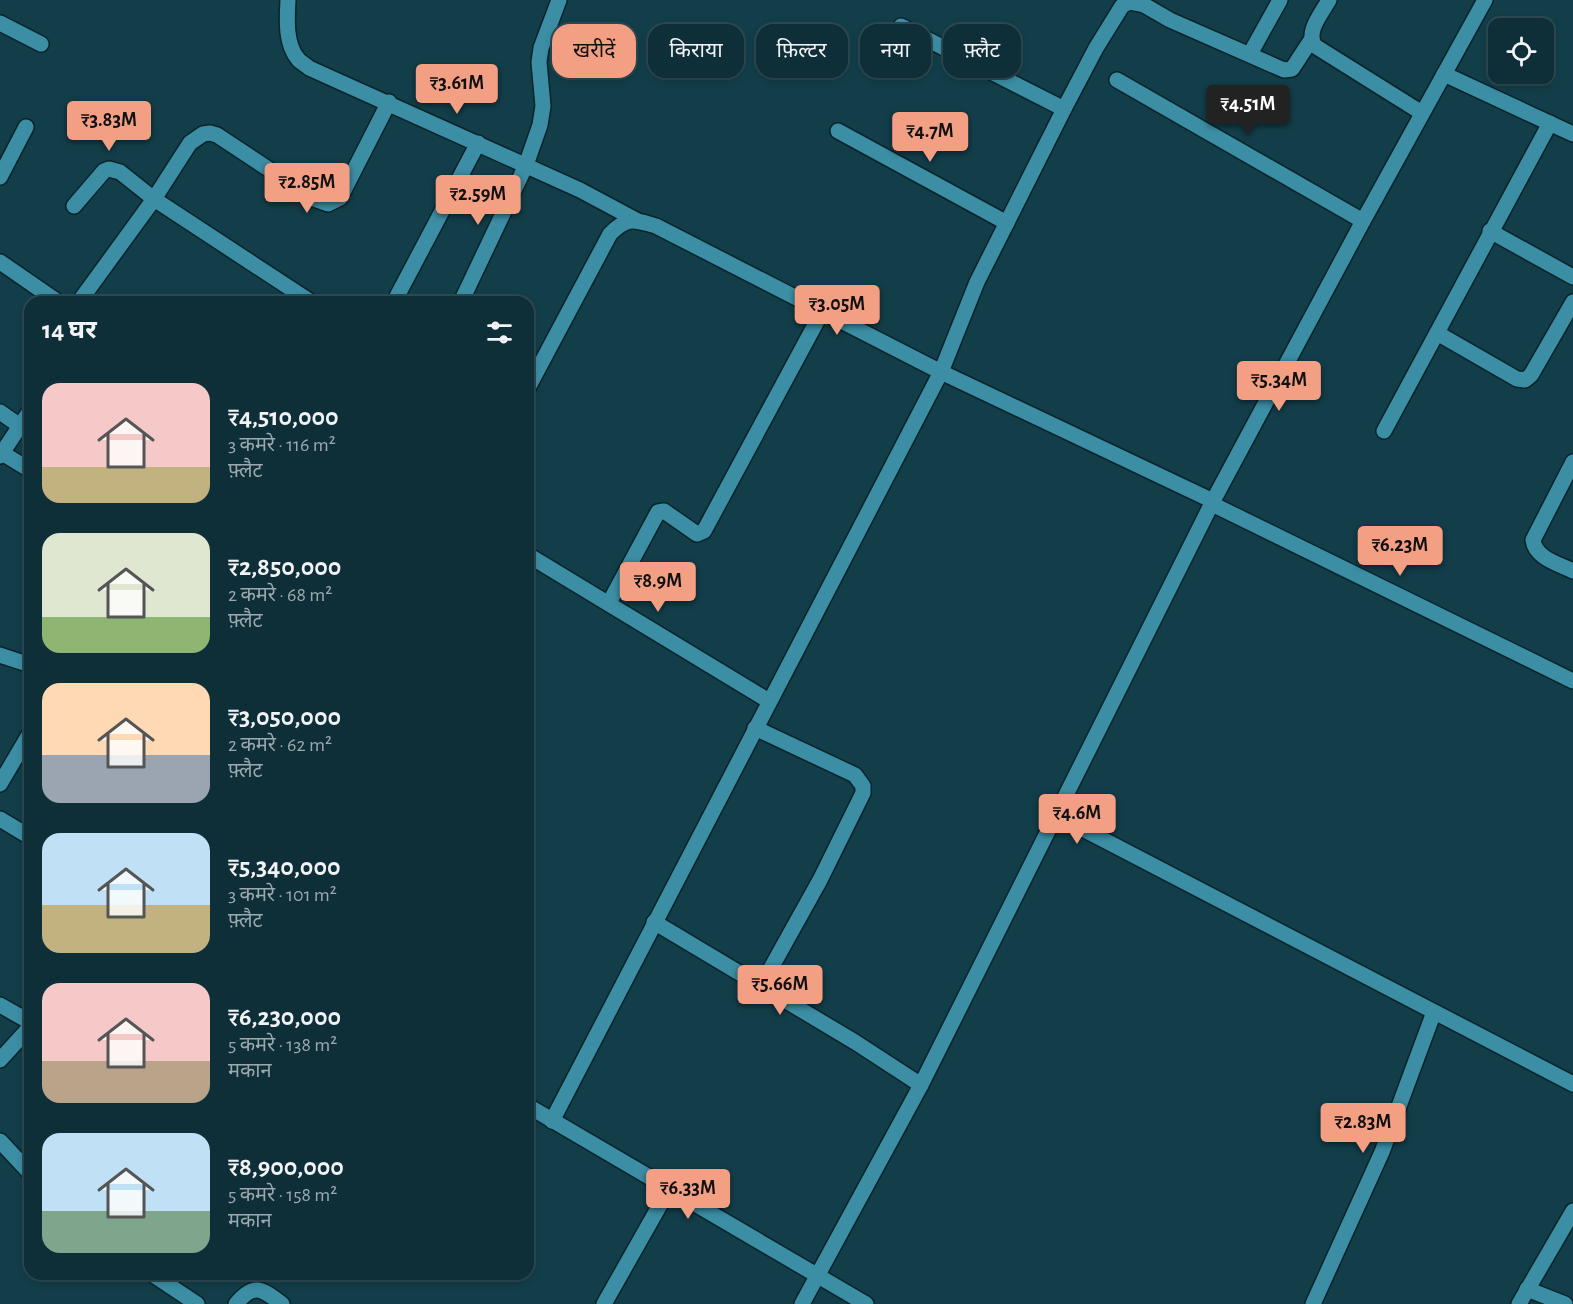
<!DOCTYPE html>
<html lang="hi">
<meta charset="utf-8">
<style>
:root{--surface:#0e2e38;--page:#173640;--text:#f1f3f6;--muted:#9ba8ae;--line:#2e4a53;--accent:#f39f84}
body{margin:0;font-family:"Alegreya Sans","Noto Sans Devanagari",sans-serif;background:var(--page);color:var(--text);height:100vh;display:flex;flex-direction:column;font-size:22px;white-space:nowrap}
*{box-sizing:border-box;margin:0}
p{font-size:20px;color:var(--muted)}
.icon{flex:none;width:33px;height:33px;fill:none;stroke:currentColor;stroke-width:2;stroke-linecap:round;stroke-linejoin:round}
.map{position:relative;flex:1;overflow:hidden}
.drawer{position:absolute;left:24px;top:296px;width:510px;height:984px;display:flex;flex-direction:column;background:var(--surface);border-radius:18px;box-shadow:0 3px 9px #0003,0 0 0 2px var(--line)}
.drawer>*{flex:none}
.banner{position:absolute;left:552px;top:24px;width:570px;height:54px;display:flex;gap:12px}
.controls{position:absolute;left:1488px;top:18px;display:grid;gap:12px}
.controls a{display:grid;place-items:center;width:66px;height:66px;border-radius:12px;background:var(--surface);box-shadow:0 3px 9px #0003,0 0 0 2px var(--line);font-size:30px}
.price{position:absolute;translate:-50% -51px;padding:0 14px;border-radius:6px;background:var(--accent);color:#111;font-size:20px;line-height:39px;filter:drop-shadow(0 2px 3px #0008)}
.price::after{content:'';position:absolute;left:50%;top:36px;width:18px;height:14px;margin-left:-9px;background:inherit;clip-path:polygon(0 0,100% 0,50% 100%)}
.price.current{background:#222;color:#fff}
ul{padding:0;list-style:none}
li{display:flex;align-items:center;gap:18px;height:150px;padding:0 18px}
li span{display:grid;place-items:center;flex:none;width:168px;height:120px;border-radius:18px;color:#555}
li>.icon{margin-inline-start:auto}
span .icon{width:72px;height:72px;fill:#fffc;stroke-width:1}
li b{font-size:26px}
h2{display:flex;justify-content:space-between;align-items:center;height:72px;padding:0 18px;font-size:26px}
.chip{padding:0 21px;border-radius:18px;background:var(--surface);box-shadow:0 3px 9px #0003,0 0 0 2px var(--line);font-size:21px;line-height:54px}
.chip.current{background:var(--accent);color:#111}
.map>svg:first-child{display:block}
</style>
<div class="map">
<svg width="1573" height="1304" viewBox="0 0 1573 1304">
<rect width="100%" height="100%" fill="#123e4a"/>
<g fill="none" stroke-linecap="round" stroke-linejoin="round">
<defs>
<g id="minor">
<path d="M288,0c-1,18 -3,44 10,59 2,3 8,6 11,9l271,122 58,31"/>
<path d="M1329,0c-7,13 -24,32 -14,46l107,67"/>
<path d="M0,23l41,21"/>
<path d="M901,26l163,83"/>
<path d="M1250,54l30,-54"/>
<path d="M1444,74l129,60"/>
<path d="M1117,80l246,141"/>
<path d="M838,131l169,92"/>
<path d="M0,177l26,-50"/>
<path d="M74,206l30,-35 5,-2 11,3 34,27 157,103"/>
<path d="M1490,231l83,46"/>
<path d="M0,262l58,40"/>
<path d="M79,302l75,-103 36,-56 13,-9 7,-1 7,2 97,64 14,5 12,-6 49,-96"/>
<path d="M394,302l84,-159"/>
<path d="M461,302l65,-137 14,-40 3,-19 -4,-44 2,-14 18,-48"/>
<path d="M1437,333l80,46 8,1 6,-5 42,-73"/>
<path d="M528,388l82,-154c17,-17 23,-15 46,-8l285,146 272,129"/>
<path d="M0,412l20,14"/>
<path d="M1384,431l166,-308"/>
<path d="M2,453l28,17"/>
<path d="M0,456l30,-45"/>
<path d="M1573,462l-40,78c2,18 26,24 40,31"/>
<path d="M1212,504l361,177"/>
<path d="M528,555l241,146"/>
<path d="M609,603l49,-91 6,-1 33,23 7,-3 119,-221"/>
<path d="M0,655l30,10"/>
<path d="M755,728l100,47 8,11v7l-43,87 -59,106"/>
<path d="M0,784l30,-51"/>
<path d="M1056,815l157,-314 150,-280 122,-221"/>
<path d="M0,819l30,18"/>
<path d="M654,922l201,120 66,43"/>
<path d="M0,1005l30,17"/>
<path d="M0,1060l30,-33"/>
<path d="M528,1106l338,198"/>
<path d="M552,1121l389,-749 36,-90 87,-173 32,-61 26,-42 7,-4 15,3 26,15 114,50 8,-1 19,-29"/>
<path d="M0,1141l30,32"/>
<path d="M152,1274l45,30"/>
<path d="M1527,1289l38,15"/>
<path d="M236,1304c18,-22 26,-15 46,0"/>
<path d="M604,1304l65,-115"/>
<path d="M802,1304l119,-219 135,-270 517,269"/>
<path d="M1313,1304l69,-152 52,-140"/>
<path d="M1519,1304l54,-93"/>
</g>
</defs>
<use href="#minor" stroke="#09232a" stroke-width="18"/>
<use href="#minor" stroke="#3c8ea5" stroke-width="15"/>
</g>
</svg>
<div class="controls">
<a><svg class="icon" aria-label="locate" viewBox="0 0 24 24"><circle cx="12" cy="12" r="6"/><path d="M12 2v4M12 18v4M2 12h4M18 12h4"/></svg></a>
</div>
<b class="price" style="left:457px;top:115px">₹3.61M</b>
<b class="price current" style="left:1248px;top:136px">₹4.51M</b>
<b class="price" style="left:109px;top:152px">₹3.83M</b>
<b class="price" style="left:930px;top:163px">₹4.7M</b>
<b class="price" style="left:307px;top:214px">₹2.85M</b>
<b class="price" style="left:478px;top:226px">₹2.59M</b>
<b class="price" style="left:837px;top:336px">₹3.05M</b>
<b class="price" style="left:1279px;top:412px">₹5.34M</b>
<b class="price" style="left:1400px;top:577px">₹6.23M</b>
<b class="price" style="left:658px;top:613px">₹8.9M</b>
<b class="price" style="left:1077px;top:845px">₹4.6M</b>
<b class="price" style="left:780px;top:1016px">₹5.66M</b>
<b class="price" style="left:1363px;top:1154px">₹2.83M</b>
<b class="price" style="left:688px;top:1220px">₹6.33M</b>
<div class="banner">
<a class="chip current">खरीदें</a>
<a class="chip">किराया</a>
<a class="chip">फ़िल्टर</a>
<a class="chip">नया</a>
<a class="chip">फ़्लैट</a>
</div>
<section class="drawer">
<h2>14 घर<svg class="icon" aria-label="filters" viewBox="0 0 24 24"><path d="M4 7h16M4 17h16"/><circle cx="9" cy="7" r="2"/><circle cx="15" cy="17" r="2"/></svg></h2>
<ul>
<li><span style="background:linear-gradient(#f6c9c9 70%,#c2b280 0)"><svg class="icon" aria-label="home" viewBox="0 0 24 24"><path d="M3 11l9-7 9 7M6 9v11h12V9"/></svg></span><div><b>₹4,510,000</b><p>3 कमरे · 116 m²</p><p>फ़्लैट</p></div></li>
<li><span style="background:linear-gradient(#dfe7d0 70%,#8fb573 0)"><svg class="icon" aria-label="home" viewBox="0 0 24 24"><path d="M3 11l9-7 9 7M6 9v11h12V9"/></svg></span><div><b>₹2,850,000</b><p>2 कमरे · 68 m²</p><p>फ़्लैट</p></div></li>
<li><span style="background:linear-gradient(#ffd9b3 60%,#9aa5b1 0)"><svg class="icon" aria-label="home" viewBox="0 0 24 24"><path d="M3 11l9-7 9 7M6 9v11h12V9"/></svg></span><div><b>₹3,050,000</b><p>2 कमरे · 62 m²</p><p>फ़्लैट</p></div></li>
<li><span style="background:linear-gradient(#bfe0f5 60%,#c2b280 0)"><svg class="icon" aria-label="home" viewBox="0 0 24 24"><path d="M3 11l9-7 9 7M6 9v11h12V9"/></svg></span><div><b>₹5,340,000</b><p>3 कमरे · 101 m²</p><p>फ़्लैट</p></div></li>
<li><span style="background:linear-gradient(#f6c9c9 65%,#b9a48a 0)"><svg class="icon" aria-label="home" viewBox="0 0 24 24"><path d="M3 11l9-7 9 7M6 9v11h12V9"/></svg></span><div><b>₹6,230,000</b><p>5 कमरे · 138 m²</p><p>मकान</p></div></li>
<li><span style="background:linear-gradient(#bfe0f5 65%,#7fa58c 0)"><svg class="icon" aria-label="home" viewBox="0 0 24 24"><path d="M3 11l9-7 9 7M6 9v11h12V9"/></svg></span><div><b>₹8,900,000</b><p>5 कमरे · 158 m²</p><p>मकान</p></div></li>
</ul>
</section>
</div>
